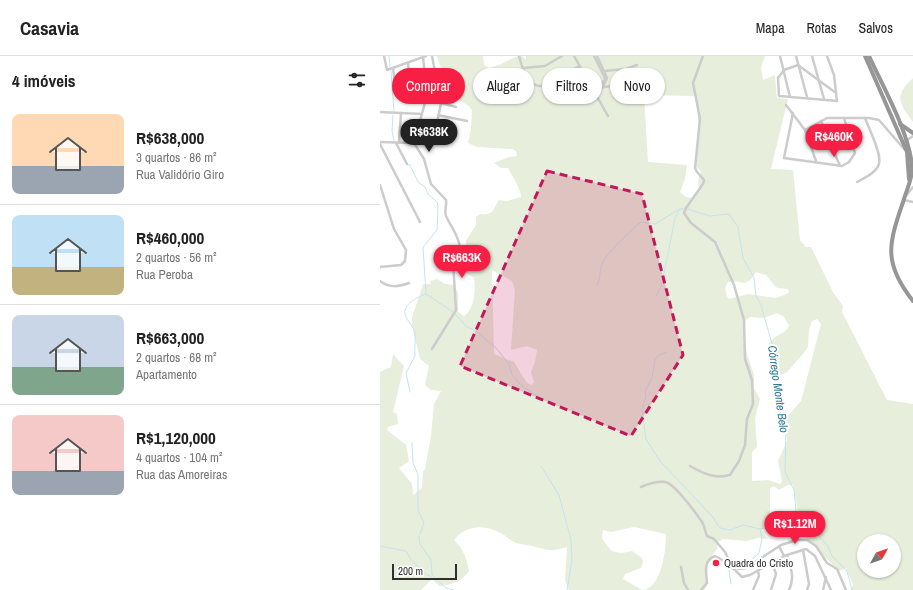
<!DOCTYPE html>
<html lang="pt">
<meta charset="utf-8">
<style>
:root{--surface:#fff;--page:#f6f6f6;--text:#222;--muted:#767676;--line:#e0e0e0;--accent:#f72044}
body{margin:0;font-family:"Archivo Narrow",sans-serif;background:var(--page);color:var(--text);height:100vh;display:flex;flex-direction:column;font-size:15px;white-space:nowrap}
*{box-sizing:border-box;margin:0}
p{font-size:13px;color:var(--muted)}
.icon{flex:none;width:22px;height:22px;fill:none;stroke:currentColor;stroke-width:2;stroke-linecap:round;stroke-linejoin:round}
.map{position:relative;flex:1;overflow:hidden}
.side{display:flex;flex-direction:column;background:var(--surface);width:380px}
.side>*{flex:none}
.guide{position:absolute;left:12px;top:12px;width:380px;height:36px;display:flex;gap:8px}
.needle{width:26px;rotate:50deg}
.controls{position:absolute;left:477px;top:478px;display:grid;gap:8px}
.controls a{display:grid;place-items:center;width:44px;height:44px;border-radius:50%;background:var(--surface);box-shadow:0 1px 3px #0004;font-size:20px}
.scale{position:absolute;left:12px;bottom:10px;width:65px;box-sizing:border-box;padding-left:4px;border:2px solid #2f2f2f;border-top:0;font-size:11px;line-height:14px;white-space:nowrap;color:#2f2f2f;-webkit-text-stroke:3px #fff;paint-order:stroke}
.price{position:absolute;translate:-50% -34px;padding:0 9px;border-radius:14px;background:var(--accent);color:#fff;font-size:13px;line-height:26px;filter:drop-shadow(0 1px 2px #0008)}
.price::after{content:'';position:absolute;left:50%;top:24px;width:12px;height:9px;margin-left:-6px;background:inherit;clip-path:polygon(0 0,100% 0,50% 100%)}
.price.current{background:#222;color:#fff}
ul{padding:0;list-style:none}
li{display:flex;align-items:center;gap:12px;height:100px;padding:0 12px}
li+li{border-top:1px solid var(--line)}
li span{display:grid;place-items:center;flex:none;width:112px;height:80px;border-radius:8px;color:#555}
li>.icon{margin-inline-start:auto}
span .icon{width:48px;height:48px;fill:#fffc;stroke-width:1}
li b{font-size:17px}
h2{display:flex;justify-content:space-between;align-items:center;height:48px;padding:0 12px;font-size:17px}
.tag{padding:0 14px;border-radius:18px;background:var(--surface);box-shadow:0 1px 3px #0004;font-size:14px;line-height:36px}
.tag.current{background:var(--accent);color:#fff}
header{display:flex;align-items:center;gap:24px;box-sizing:border-box;height:56px;padding:0 20px;background:var(--surface);border-bottom:1px solid var(--line)}
header strong{font-size:19px}
nav{display:flex;gap:22px;margin-inline-start:auto;font-size:14px}
main{display:flex;flex:1;min-height:0}
.map>svg:first-child{display:block}
</style>
<header>
<strong>Casavia</strong>
<nav><a>Mapa</a><a>Rotas</a><a>Salvos</a></nav>
</header>
<main>
<section class="side">
<h2>4 imóveis<svg class="icon" aria-label="filters" viewBox="0 0 24 24"><path d="M4 7h16M4 17h16"/><circle cx="9" cy="7" r="2"/><circle cx="15" cy="17" r="2"/></svg></h2>
<ul>
<li><span style="background:linear-gradient(#ffd9b3 65%,#9aa5b1 0)"><svg class="icon" aria-label="home" viewBox="0 0 24 24"><path d="M3 11l9-7 9 7M6 9v11h12V9"/></svg></span><div><b>R$638,000</b><p>3 quartos · 86 m²</p><p>Rua Validório Giro</p></div></li>
<li><span style="background:linear-gradient(#bfe0f5 65%,#c2b280 0)"><svg class="icon" aria-label="home" viewBox="0 0 24 24"><path d="M3 11l9-7 9 7M6 9v11h12V9"/></svg></span><div><b>R$460,000</b><p>2 quartos · 56 m²</p><p>Rua Peroba</p></div></li>
<li><span style="background:linear-gradient(#c9d6e8 65%,#7fa58c 0)"><svg class="icon" aria-label="home" viewBox="0 0 24 24"><path d="M3 11l9-7 9 7M6 9v11h12V9"/></svg></span><div><b>R$663,000</b><p>2 quartos · 68 m²</p><p>Apartamento</p></div></li>
<li><span style="background:linear-gradient(#f6c9c9 70%,#9aa5b1 0)"><svg class="icon" aria-label="home" viewBox="0 0 24 24"><path d="M3 11l9-7 9 7M6 9v11h12V9"/></svg></span><div><b>R$1,120,000</b><p>4 quartos · 104 m²</p><p>Rua das Amoreiras</p></div></li>
</ul>
</section>
<div class="map">
<svg width="533" height="534" viewBox="0 0 533 534">
<rect width="100%" height="100%" fill="#fff"/>
<g fill="#e7eedb" fill-rule="evenodd">
<path d="M57,0h46l1,9 5,3c13,-2 23,-12 33,-12l4,4v-4h239l-4,12 2,12 12,-5 2,23 11,1 -17,70 22,1 7,70 6,7h5l22,45 10,14 -1,6 45,88 26,4v186h-63l3,-5 -7,-17 -7,3 -37,-37 -9,-49h-5l-9,5 -5,-4 -4,2v24l-8,18 5,9 -9,-1 -11,3 -24,-2 -5,3 -1,7 -9,12 -2,26 -2,3h-60c18,-4 22,-41 22,-56l-32,-7 -23,5 -8,-2 -1,8c9,15 13,17 30,13l10,7 1,4 -2,6 -16,6 -2,5 19,11h-73l-4,-9 2,-34c-14,5 -21,3 -35,-1 -6,-2 -13,-1 -18,-4 -4,-2 -7,-5 -10,-7 -18,-11 -37,-11 -50,5 10,9 12,18 15,31 -9,12 -16,13 -30,15l-7,-7 -11,11h-41v-218l11,-5 2,-13 11,12 -11,46 4,2 1,10 -10,3 -1,3 19,15 3,16 -10,7 13,16 1,11 9,-7 1,-17 2,-2 6,-33 3,-32 7,-13 -10,-1 -6,-5 4,-19 -9,-7 -8,-34v-8l10,-29 1,-4h8l-1,-3 7,-2 8,5 10,1 3,9v18l6,4c10,-5 12,-27 10,-38l-11,-7 -2,-6 6,-7 -1,-17 10,-16v-8l4,-3c15,2 13,-6 19,-14l8,1 14,-4c0,-8 -9,-21 -13,-29h-7l-7,-5 15,-6 8,-1 -1,-5 -4,-2 -35,-2 -9,-4 3,-14 1,-19c-4,-7 -11,-7 -15,-12 -11,-11 -15,-27 -20,-42zM264,39l52,1 3,32 -3,39 5,4 -3,11 1,7 -7,9 -6,-1 -6,-5 5,-13 2,-14 -39,-3zM112,214l20,11 3,9 -4,60 16,-4 10,4 -2,12 -4,10 3,10 -2,3 -5,-2 -13,-21 -20,-8zM376,216l10,3 11,13 11,1 1,4 -13,5 -28,-4 -19,5c-4,-5 -5,-12 -1,-17 15,-3 17,8 28,-10zM397,257l7,4 5,8c-2,10 -20,10 -21,23 0,7 5,13 6,19l-5,7 6,3c4,-2 9,-3 12,-5 4,-4 21,-23 21,-26 1,-9 0,-16 4,-25l5,-2 4,5 -20,77 -15,17 1,23 -9,20 4,21 -2,2 -12,-4 -16,1v-29l5,-5 -2,-29 5,-19 -6,-11v-13l-7,-21 -4,-28 2,-5 5,-4 14,1zM484,485h30v30h-30z"/>
<path d="M533,22v44c-15,-20 -19,-26 0,-44z"/>
</g>
<g fill="none" stroke-linecap="round" stroke-linejoin="round">
<g stroke="#c5e3ef" stroke-width="1">
<path d="M9,0l1,11"/>
<path d="M11,15l3,40"/>
<path d="M13,59l-1,16 2,10"/>
<path d="M28,109h2l8,17 7,5 3,7 9,8 1,4 -1,24 -14,17 3,47"/>
<path d="M307,153l23,7 19,-2 9,13 5,31 11,20 2,18 5,9 15,53 2,45 8,26 -1,43 9,18 3,32"/>
<path d="M217,229c4,-7 2,-15 5,-21 5,-12 26,-30 36,-40l4,-2 13,2 23,-14 7,-2"/>
<path d="M276,240l6,-12 13,-66 5,-9"/>
<path d="M75,258l12,13 9,4 21,18 12,15 3,11 9,10 21,15"/>
<path d="M287,296l-8,3 -4,4 -3,19 -7,13 1,5 -4,14 4,29 14,22 52,55 8,12 10,2 13,-5 17,4 37,-7"/>
<path d="M30,336l-4,-19 9,-17c-1,-8 1,-15 0,-22 -1,-7 -6,-11 -9,-17 -6,-12 12,-20 20,-23l27,18"/>
<path d="M32,387l1,20 5,11v36l6,13 -4,11"/>
<path d="M161,410l18,29 12,45 1,21 -5,29"/>
<path d="M417,466l15,7 15,16 5,11 15,15 5,19"/>
<path d="M39,480l1,8 11,16 1,15 14,13 8,2"/>
<path d="M0,490l26,5 6,10 12,11"/>
<path d="M357,510l10,-2 12,-11 3,-14 -2,-10"/>
<path d="M46,518l6,3"/>
<path d="M351,528l-2,-14 4,-1"/>
</g>
<g stroke="#ccc" stroke-width="2.5">
<path d="M4,0l3,14 39,-14"/>
<path d="M52,0l9,47 -4,20 1,16"/>
<path d="M139,0c12,49 33,27 60,10"/>
<path d="M194,0l34,60"/>
<path d="M400,0l10,41"/>
<path d="M416,0l11,41"/>
<path d="M432,0l12,43"/>
<path d="M447,0l7,19 3,26 -58,-5 -1,-18 6,-8 14,-5 38,28"/>
<path d="M28,7l4,34"/>
<path d="M13,12l3,23"/>
<path d="M143,12l22,-2 17,-10"/>
<path d="M224,15l22,-2 11,-4"/>
<path d="M224,31l17,-2"/>
<path d="M213,36l12,-12 -1,-4 -10,-20"/>
<path d="M215,38l8,-7 4,-9 -10,-22"/>
<path d="M188,39l20,-14"/>
<path d="M61,47l15,4"/>
<path d="M406,49l19,25 11,31"/>
<path d="M0,56l42,2"/>
<path d="M413,57l-9,45 58,8 7,-4 6,-9 -11,-35"/>
<path d="M58,59l29,6"/>
<path d="M441,65l19,45"/>
<path d="M425,74l22,-12h42l10,2 25,29"/>
<path d="M0,86l34,1 10,16 7,25 15,16c1,5 -2,11 0,16 5,11 13,20 14,32 0,3 -6,9 -7,14l3,48 -24,39"/>
<path d="M16,87l11,21"/>
<path d="M19,87l2,-30"/>
<path d="M34,87l13,-48 -4,-38"/>
<path d="M523,87l10,-7"/>
<path d="M0,88l40,78"/>
<path d="M477,126c7,-4 19,-9 22,-18 3,-10 -10,-35 -14,-46"/>
<path d="M0,129l14,44 12,21 -1,11 -4,4 -21,2"/>
<path d="M526,140l7,-9"/>
<path d="M524,144l9,2"/>
<path d="M0,225c9,7 18,6 29,2"/>
<path d="M310,410c14,8 25,13 40,9l9,-14 6,-16 2,-26 6,-15 -1,-24 -7,-21 -1,-39 -10,-35 -19,-43 -24,-19 -7,-10 2,-5 17,-24 1,-4 -7,-8 -2,-4 5,-49 -7,-36 10,-27"/>
<path d="M261,431c7,-3 16,-6 24,-5 9,1 31,31 37,40 3,4 3,10 5,14l7,3 11,13 8,16 9,9 8,-2 34,-19 22,-7 9,7 16,34"/>
<path d="M399,490l5,10"/>
<path d="M423,494l6,34 -2,6"/>
<path d="M407,500c4,12 8,22 2,34"/>
<path d="M301,511l3,16 4,7"/>
<path d="M321,534l6,-7c-1,-11 -4,-22 8,-27l24,13 7,-1 35,-23 16,-5h10l9,6 11,17 10,6 9,21"/>
<path d="M373,534l6,-14 -1,-5"/>
<path d="M391,534l5,-16 -4,-12"/>
<path d="M443,534l3,-13"/>
</g>
<g stroke="#969696" stroke-width="4">
<path d="M485,0l42,96 2,27"/>
<path d="M489,0c14,31 41,78 43,111 1,10 -5,22 -8,32 -15,44 -22,63 9,102"/>
<path d="M520,68l13,9"/>
</g>
</g>
<path fill="#c2185b" fill-opacity="0.2" stroke="#c2185b" stroke-width="3" stroke-dasharray="8 5" stroke-linejoin="round" d="M167,115l95,23 41,161 -52,81 -171,-70z"/>
<circle fill="#f72044" stroke="#fff" stroke-width="1.5" cx="336" cy="507" r="4"/>
<g text-anchor="middle" dominant-baseline="central" stroke-width="4" stroke-linejoin="round" paint-order="stroke">
<g font-size="11" fill="#2f2f2f" stroke="#fff" text-anchor="start">
<text x="344" y="507">Quadra do Cristo</text>
</g>
<g font-size="12" font-style="italic" fill="#347c99" stroke="#fff">
<text transform="translate(398 333) rotate(82)">Córrego Monte Belo</text>
</g>
</g>
</svg>
<div class="controls">
<a><svg class="needle" viewBox="-14 -14 28 28"><path d="M0-13l5 13h-10z" fill="#e53935"/><path d="M0 13l5-13h-10z" fill="#767676"/></svg></a>
</div>
<div class="scale">200 m</div>
<b class="price current" style="left:49px;top:97px">R$638K</b>
<b class="price" style="left:454px;top:102px">R$460K</b>
<b class="price" style="left:82px;top:223px">R$663K</b>
<b class="price" style="left:415px;top:489px">R$1.12M</b>
<div class="guide">
<a class="tag current">Comprar</a>
<a class="tag">Alugar</a>
<a class="tag">Filtros</a>
<a class="tag">Novo</a>
</div>
</div>
</main>
